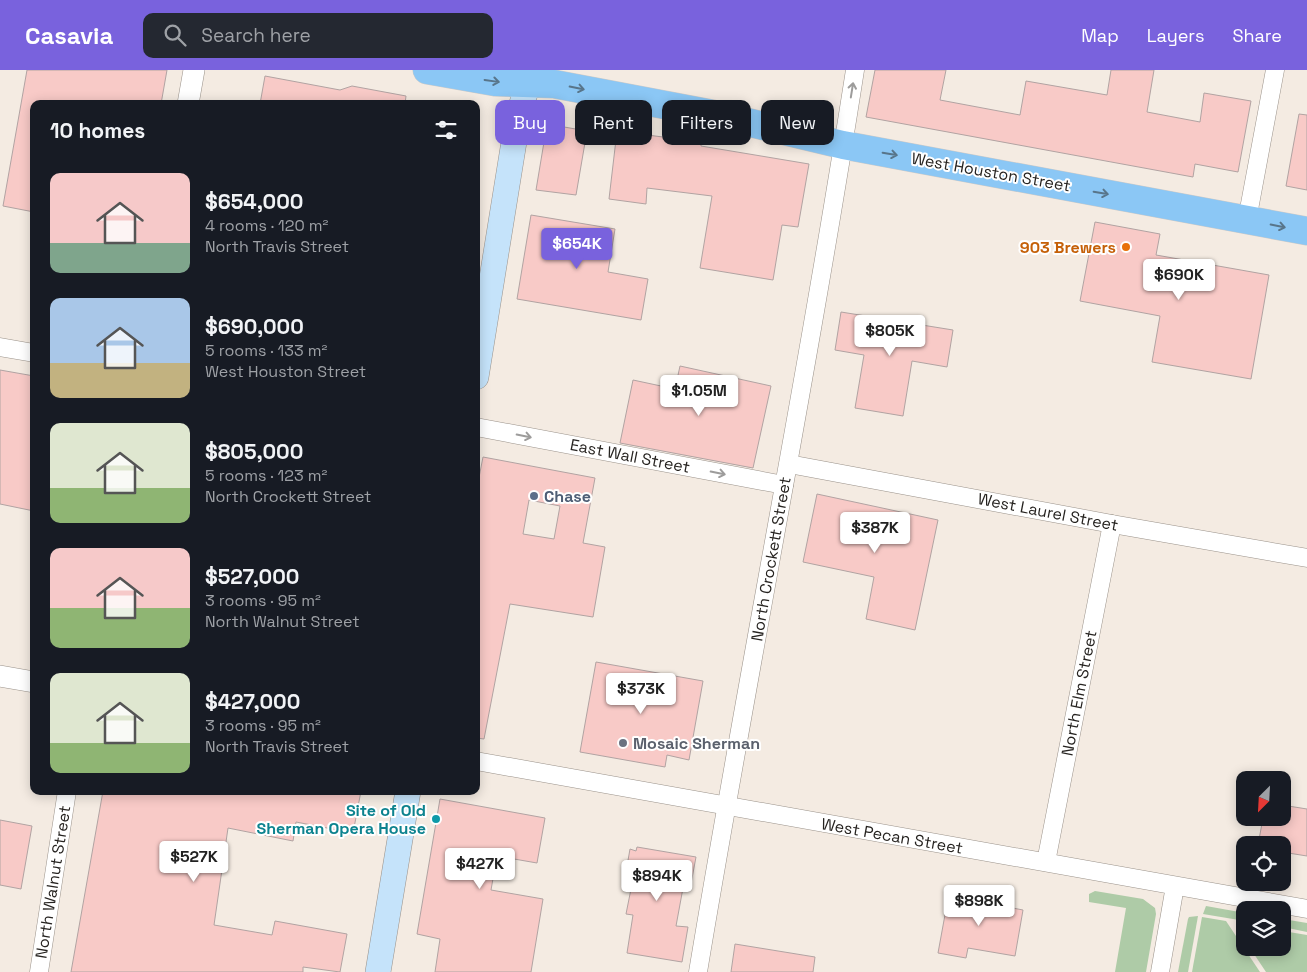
<!DOCTYPE html>
<meta charset="utf-8">
<style>
:root{--surface:#171b24;--page:#242831;--text:#f1f3f6;--muted:#9ea1a6;--accent:#7962dd}
body{margin:0;font-family:"Space Grotesk",sans-serif;background:var(--page);color:var(--text);height:100vh;display:flex;flex-direction:column;font-size:19px;white-space:nowrap}
*{box-sizing:border-box;margin:0}
p{font-size:16px;color:var(--muted)}
.icon{flex:none;width:28px;height:28px;fill:none;stroke:currentColor;stroke-width:2;stroke-linecap:round;stroke-linejoin:round}
.map{position:relative;flex:1;overflow:hidden}
.details{position:absolute;left:30px;top:30px;width:450px;height:695px;display:flex;flex-direction:column;background:var(--surface);border-radius:10px;box-shadow:0 2px 12px #0003}
.details>*{flex:none}
.banner{position:absolute;left:495px;top:30px;width:475px;height:45px;display:flex;gap:10px}
.needle{width:32px;rotate:204deg}
.tools{position:absolute;left:1236px;top:701px;display:grid;gap:10px}
.tools a{display:grid;place-items:center;width:55px;height:55px;border-radius:10px;background:var(--surface);box-shadow:0 2px 12px #0003;font-size:25px}
.price{position:absolute;translate:-50% -42px;padding:0 11px;border-radius:5px;background:#fff;color:#222;font-size:16px;line-height:32px;filter:drop-shadow(0 1px 2px #0008)}
.price::after{content:'';position:absolute;left:50%;top:30px;width:15px;height:11px;margin-left:-8px;background:inherit;clip-path:polygon(0 0,100% 0,50% 100%)}
.price.selected{background:var(--accent);color:#fff}
ul{padding:0;list-style:none}
li{display:flex;align-items:center;gap:15px;height:125px;padding:0 20px}
li span{display:grid;place-items:center;flex:none;width:140px;height:100px;border-radius:10px;color:#555}
li>.icon{margin-inline-start:auto}
span .icon{width:60px;height:60px;fill:#fffc;stroke-width:1}
li b{font-size:21px}
h2{display:flex;justify-content:space-between;align-items:center;height:60px;padding:0 20px;font-size:21px}
.tag{padding:0 18px;border-radius:10px;background:var(--surface);box-shadow:0 2px 12px #0003;font-size:18px;line-height:45px}
.tag.selected{background:var(--accent);color:#fff}
header{display:flex;align-items:center;gap:30px;box-sizing:border-box;height:70px;padding:0 25px;background:var(--accent);color:#fff}
header strong{font-size:24px}
nav{display:flex;gap:28px;margin-inline-start:auto;font-size:18px}
.search{width:350px;height:45px;background:var(--page);display:flex;align-items:center;gap:12px;box-sizing:border-box;padding:0 18px;border-radius:10px;color:var(--muted);font-size:19px}
.map>svg:first-child{display:block}
</style>
<header>
<strong>Casavia</strong>
<div class="search"><svg class="icon" aria-label="search" viewBox="0 0 24 24"><circle cx="10" cy="10" r="6"/><path d="M15 15l6 6"/></svg>Search here</div>
<nav><a>Map</a><a>Layers</a><a>Share</a></nav>
</header>
<div class="map">
<svg width="1307" height="902" viewBox="0 0 1307 902">
<rect width="100%" height="100%" fill="#f4ebe2"/>
<g fill="#aecba7">
<path d="M1095,821l48,8 12,9 1,6 -10,58h-31l11,-64 -37,-6v-8z"/>
<path d="M1206,836l39,7v8l-42,-7z"/>
<path d="M1198,846l-10,56h-10l10,-53 1,-2z"/>
<path d="M1202,847l24,4 34,51h-68z"/>
<path d="M1283,849l24,4v9l-24,-5z"/>
<path d="M1283,861l24,4v37h-41l-16,-24h32z"/>
</g>
<g fill="#f8cac7" stroke="#b1a3a2" fill-rule="evenodd">
<path d="M27,0h140l-6,34h-127v108l-31,-6z"/>
<path d="M875,0h71l-6,30 80,15 6,-34 81,14 4,-25h43l-7,42 53,10 4,-29 47,8 -13,71 -43,-8 -2,13 -327,-60z"/>
<path d="M265,6l75,14 12,-4 54,10 -1,8h-145z"/>
<path d="M1299,44l8,1v75l-21,-4z"/>
<path d="M547,54l40,7 -11,64 -40,-5z"/>
<path d="M617,61l84,11v4l108,18 -11,63 -16,-2 -9,55 -73,-12 12,-72 -65,-8 -1,16 -37,-5z"/>
<path d="M531,145l84,14 -7,43 40,7 -7,41 -124,-21z"/>
<path d="M1095,152l65,12 -4,21 113,20 -18,104 -99,-17 8,-46 -80,-15z"/>
<path d="M841,242l112,18 -6,37 -35,-6 -9,55 -48,-8 9,-53 -29,-5z"/>
<path d="M680,296l91,20 -18,82 -133,-25 13,-63 42,9z"/>
<path d="M0,300l34,6v135l-34,-7z"/>
<path d="M483,387l112,21 -12,65 22,4 -12,70 -83,-13 -26,135 -8,-1v-196l3,-16 -3,-2v-31zM529,430l31,6 -6,33 -31,-5z"/>
<path d="M817,424l121,26 -23,110 -49,-11 8,-42 -71,-15z"/>
<path d="M596,592l107,19 -14,79 -22,-5 -2,12 -85,-15z"/>
<path d="M103,721h258l-8,42 -57,-11 -3,19 -65,-13 -14,97 58,10 3,-14 72,13 -7,38 -37,-5v5h-232z"/>
<path d="M440,729l105,19 -8,45 -40,-7 -6,34 52,9 -12,73h-96l5,-33 -23,-5z"/>
<path d="M1282,735l25,4v47l-25,-4v-7h-24l5,-27h19z"/>
<path d="M0,750l32,6 -11,63 -21,-4z"/>
<path d="M637,777l59,10 -6,32 -7,-1 -7,38 12,1 -6,35 -55,-9 6,-38 -7,-1 6,-30 -8,-1 6,-34 6,2z"/>
<path d="M949,823l28,5 -1,3 47,9 -8,46 -47,-8 -2,10 -28,-5z"/>
<path d="M735,874l80,13 -2,15h-82z"/>
</g>
<g fill="none" stroke-linecap="round" stroke-linejoin="round">
<defs>
<g id="minor">
<path d="M1247,150l28,-150"/>
<path d="M0,277l34,6"/>
<path d="M476,357l308,58"/>
<path d="M789,394l323,60 195,34"/>
<path d="M476,691l831,148"/>
<path d="M1046,792l66,-338"/>
<path d="M39,902l28,-181"/>
<path d="M698,902c50,-301 110,-600 157,-902"/>
<path d="M1160,902l15,-86"/>
</g>
<g id="tertiary">
<path d="M188,34l6,-34"/>
<path d="M0,606l34,6"/>
</g>
<g id="secondary">
<path d="M476,307l42,-260 14,-47"/>
<path d="M378,902l30,-181"/>
</g>
<path id="primary" d="M427,0l68,12 59,2 164,31 125,30 464,86"/>
</defs>
<use href="#minor" stroke="#9a928a" stroke-width="19"/>
<use href="#tertiary" stroke="#9a928a" stroke-width="22"/>
<use href="#secondary" stroke="#9a928a" stroke-width="26"/>
<use href="#primary" stroke="#cbcac9" stroke-width="29"/>
<use href="#minor" stroke="#fff" stroke-width="18"/>
<use href="#tertiary" stroke="#fff" stroke-width="21"/>
<use href="#secondary" stroke="#c5e3fa" stroke-width="25"/>
<use href="#primary" stroke="#8bc7f5" stroke-width="28"/>
</g>
<defs><path id="oneway-shaft" d="M-6 0H5M1.5-3L5.5 0L1.5 3" fill="none" stroke-width="1.6" stroke-linecap="round" stroke-linejoin="round" transform="scale(1.25)"/></defs>
<g stroke="#58758a">
<use href="#oneway-shaft" transform="translate(492 11) rotate(8)"/>
<use href="#oneway-shaft" transform="translate(577 18) rotate(11)"/>
<use href="#oneway-shaft" transform="translate(890 84) rotate(10)"/>
<use href="#oneway-shaft" transform="translate(1101 123) rotate(10)"/>
<use href="#oneway-shaft" transform="translate(1278 156) rotate(11)"/>
</g>
<g stroke="#9d9c9b">
<use href="#oneway-shaft" transform="translate(852 20) rotate(-81)"/>
<use href="#oneway-shaft" transform="translate(524 366) rotate(11)"/>
<use href="#oneway-shaft" transform="translate(718 403) rotate(11)"/>
</g>
<circle fill="#e8710a" stroke="#fff" stroke-width="2" cx="1126" cy="177" r="5"/>
<circle fill="#5c6f8a" stroke="#fff" stroke-width="2" cx="534" cy="426" r="5"/>
<circle fill="#6b7280" stroke="#fff" stroke-width="2" cx="623" cy="673" r="5"/>
<circle fill="#0f9aa8" stroke="#fff" stroke-width="2" cx="436" cy="749" r="5"/>
<g text-anchor="middle" dominant-baseline="central" stroke-width="4" stroke-linejoin="round" paint-order="stroke">
<g font-size="16" fill="#262320" stroke="#fff">
<text transform="translate(991 102) rotate(10)">West Houston Street</text>
<text transform="translate(630 386) rotate(11)">East Wall Street</text>
<text transform="translate(1048 442) rotate(11)">West Laurel Street</text>
<text transform="translate(771 489) rotate(-80)">North Crockett Street</text>
<text transform="translate(1079 623) rotate(-79)">North Elm Street</text>
<text transform="translate(892 766) rotate(10)">West Pecan Street</text>
<text transform="translate(53 812) rotate(-81)">North Walnut Street</text>
</g>
<g font-size="16" font-weight="bold" fill="#c56008" stroke="#fff" text-anchor="end">
<text x="1116" y="177">903 Brewers</text>
</g>
<g font-size="16" font-weight="bold" fill="#4e5e75" stroke="#fff" text-anchor="start">
<text x="544" y="426">Chase</text>
</g>
<g font-size="16" font-weight="bold" fill="#5b616d" stroke="#fff" text-anchor="start">
<text x="633" y="673">Mosaic Sherman</text>
</g>
<g font-size="16" font-weight="bold" fill="#0d838f" stroke="#fff" text-anchor="end">
<text x="426" y="740">Site of Old<tspan x="426" dy="18">Sherman Opera House</tspan></text>
</g>
</g>
</svg>
<div class="tools">
<a><svg class="needle" viewBox="-14 -14 28 28"><path d="M0-13l5 13h-10z" fill="#e53935"/><path d="M0 13l5-13h-10z" fill="#9ea1a6"/></svg></a>
<a><svg class="icon" aria-label="locate" viewBox="0 0 24 24"><circle cx="12" cy="12" r="6"/><path d="M12 2v4M12 18v4M2 12h4M18 12h4"/></svg></a>
<a><svg class="icon" aria-label="layers" viewBox="0 0 24 24"><path d="M12 4l9 5-9 5-9-5zM3 14l9 5 9-5"/></svg></a>
</div>
<b class="price selected" style="left:577px;top:200px">$654K</b>
<b class="price" style="left:1179px;top:231px">$690K</b>
<b class="price" style="left:890px;top:287px">$805K</b>
<b class="price" style="left:699px;top:347px">$1.05M</b>
<b class="price" style="left:875px;top:484px">$387K</b>
<b class="price" style="left:641px;top:645px">$373K</b>
<b class="price" style="left:194px;top:813px">$527K</b>
<b class="price" style="left:480px;top:820px">$427K</b>
<b class="price" style="left:657px;top:832px">$894K</b>
<b class="price" style="left:979px;top:857px">$898K</b>
<div class="banner">
<a class="tag selected">Buy</a>
<a class="tag">Rent</a>
<a class="tag">Filters</a>
<a class="tag">New</a>
</div>
<section class="details">
<h2>10 homes<svg class="icon" aria-label="filters" viewBox="0 0 24 24"><path d="M4 7h16M4 17h16"/><circle cx="9" cy="7" r="2"/><circle cx="15" cy="17" r="2"/></svg></h2>
<ul>
<li><span style="background:linear-gradient(#f6c9c9 70%,#7fa58c 0)"><svg class="icon" aria-label="home" viewBox="0 0 24 24"><path d="M3 11l9-7 9 7M6 9v11h12V9"/></svg></span><div><b>$654,000</b><p>4 rooms · 120 m²</p><p>North Travis Street</p></div></li>
<li><span style="background:linear-gradient(#a9c7e8 65%,#c2b280 0)"><svg class="icon" aria-label="home" viewBox="0 0 24 24"><path d="M3 11l9-7 9 7M6 9v11h12V9"/></svg></span><div><b>$690,000</b><p>5 rooms · 133 m²</p><p>West Houston Street</p></div></li>
<li><span style="background:linear-gradient(#dfe7d0 65%,#8fb573 0)"><svg class="icon" aria-label="home" viewBox="0 0 24 24"><path d="M3 11l9-7 9 7M6 9v11h12V9"/></svg></span><div><b>$805,000</b><p>5 rooms · 123 m²</p><p>North Crockett Street</p></div></li>
<li><span style="background:linear-gradient(#f6c9c9 60%,#8fb573 0)"><svg class="icon" aria-label="home" viewBox="0 0 24 24"><path d="M3 11l9-7 9 7M6 9v11h12V9"/></svg></span><div><b>$527,000</b><p>3 rooms · 95 m²</p><p>North Walnut Street</p></div></li>
<li><span style="background:linear-gradient(#dfe7d0 70%,#8fb573 0)"><svg class="icon" aria-label="home" viewBox="0 0 24 24"><path d="M3 11l9-7 9 7M6 9v11h12V9"/></svg></span><div><b>$427,000</b><p>3 rooms · 95 m²</p><p>North Travis Street</p></div></li>
</ul>
</section>
</div>
